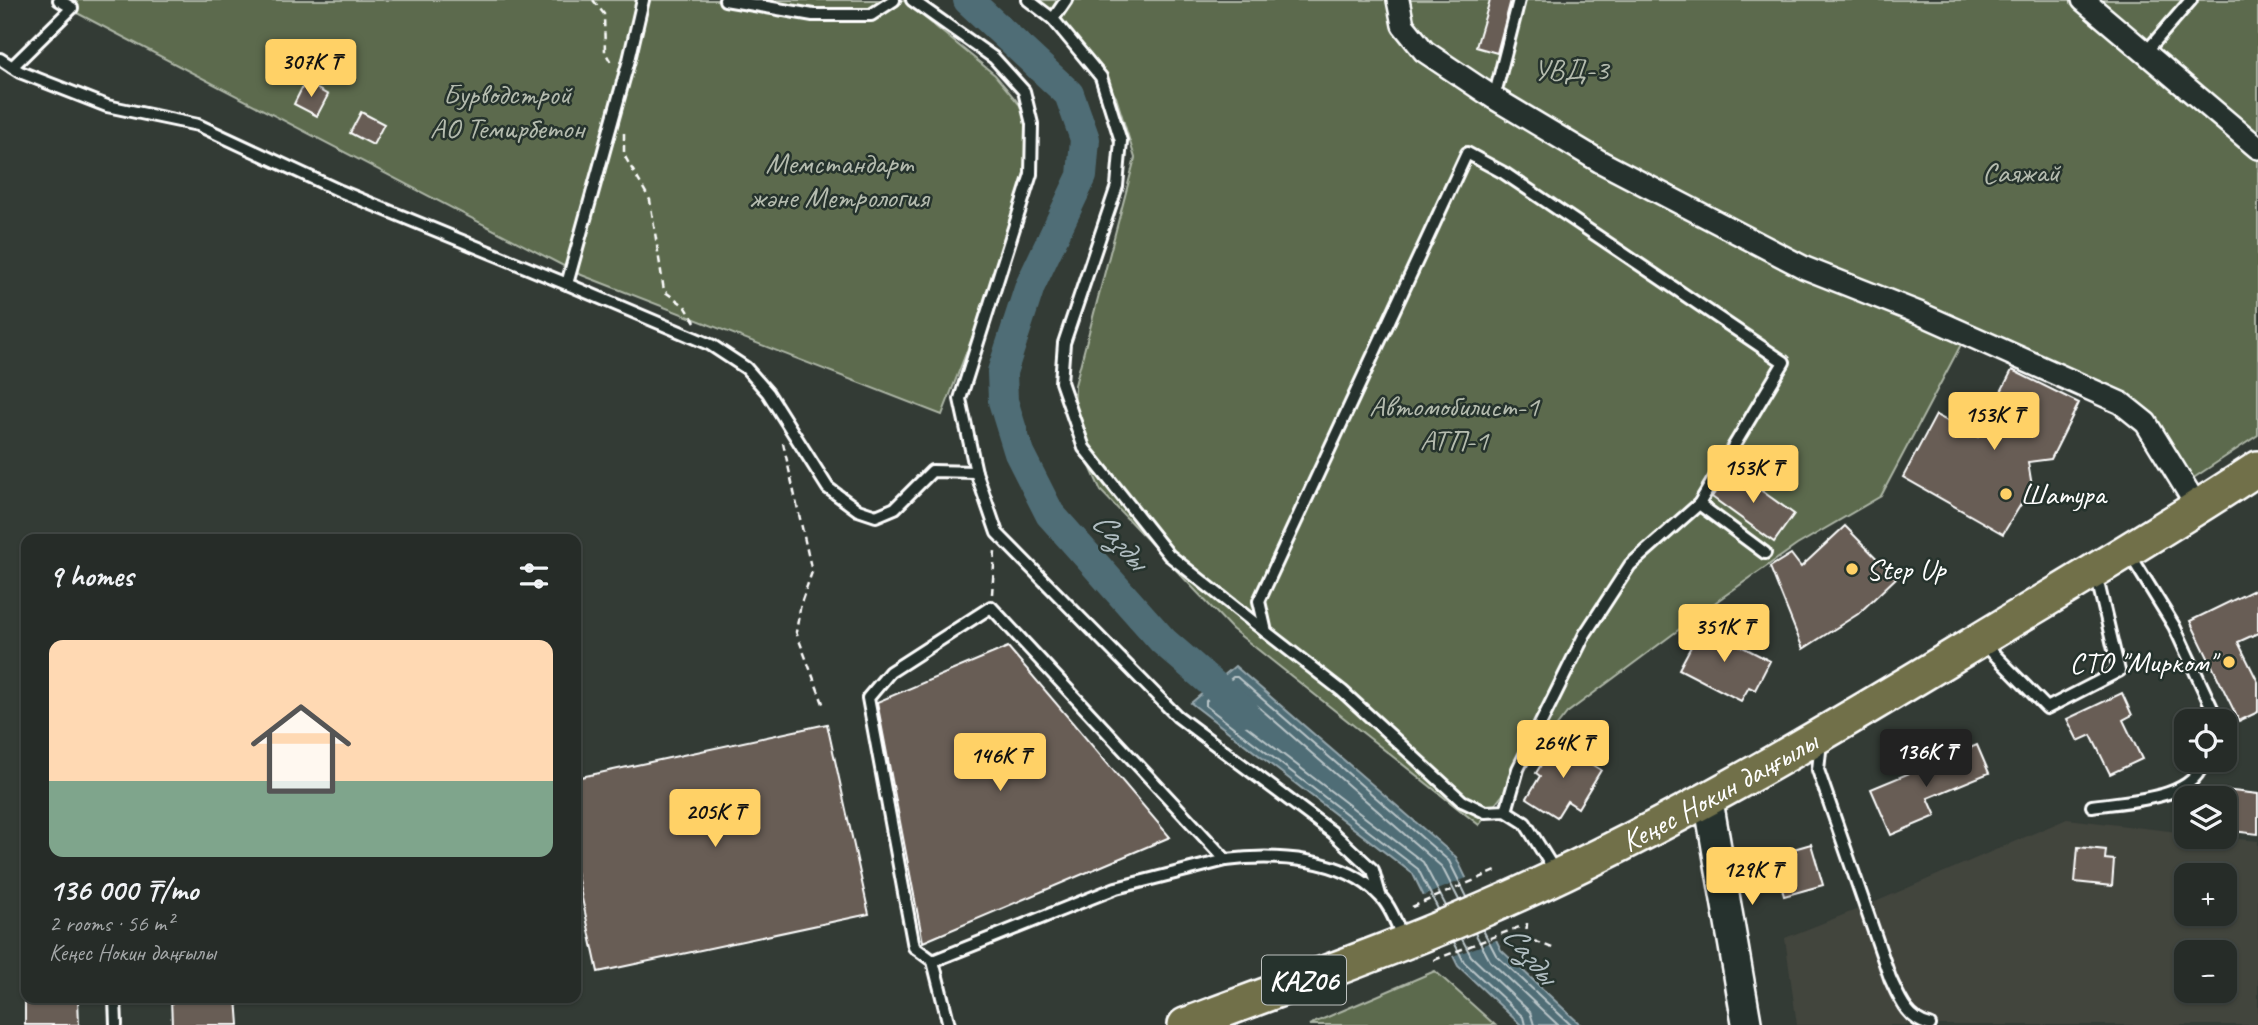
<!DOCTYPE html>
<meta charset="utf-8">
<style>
:root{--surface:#262c28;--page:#2e3430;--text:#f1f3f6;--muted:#a4a7a8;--line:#424845;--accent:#ffd166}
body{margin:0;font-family:Caveat,sans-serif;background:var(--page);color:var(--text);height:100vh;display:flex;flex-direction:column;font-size:26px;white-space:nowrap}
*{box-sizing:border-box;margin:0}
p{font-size:23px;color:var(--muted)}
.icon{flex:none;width:38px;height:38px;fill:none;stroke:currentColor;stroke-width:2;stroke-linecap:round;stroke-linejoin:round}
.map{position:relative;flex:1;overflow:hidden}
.side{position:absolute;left:21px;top:534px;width:560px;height:469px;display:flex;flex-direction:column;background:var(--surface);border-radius:14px;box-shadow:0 2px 5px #0004,0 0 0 2px var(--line)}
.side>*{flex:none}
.buttons{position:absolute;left:2174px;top:709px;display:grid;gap:14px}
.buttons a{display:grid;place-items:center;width:63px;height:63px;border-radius:14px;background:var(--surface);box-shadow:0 2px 5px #0004,0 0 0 2px var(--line);font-size:35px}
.price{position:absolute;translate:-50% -60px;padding:0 16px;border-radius:7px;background:var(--accent);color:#111;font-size:23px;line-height:46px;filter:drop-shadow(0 2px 4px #0008)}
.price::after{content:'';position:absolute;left:50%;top:42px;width:21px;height:16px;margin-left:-10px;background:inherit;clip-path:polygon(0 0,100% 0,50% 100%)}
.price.active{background:#222;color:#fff}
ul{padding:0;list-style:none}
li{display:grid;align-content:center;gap:14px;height:371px;padding:0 28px}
li span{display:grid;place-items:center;height:217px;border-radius:14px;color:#555}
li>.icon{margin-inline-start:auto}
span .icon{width:126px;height:126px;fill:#fffc;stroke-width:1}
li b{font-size:30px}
h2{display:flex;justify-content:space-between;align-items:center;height:84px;padding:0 28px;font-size:30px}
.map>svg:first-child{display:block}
</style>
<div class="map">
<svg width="2258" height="1025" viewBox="0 0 2258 1025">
<rect width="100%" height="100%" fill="#333b35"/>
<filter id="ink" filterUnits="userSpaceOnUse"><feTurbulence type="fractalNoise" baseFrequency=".0143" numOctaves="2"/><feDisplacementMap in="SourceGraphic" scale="14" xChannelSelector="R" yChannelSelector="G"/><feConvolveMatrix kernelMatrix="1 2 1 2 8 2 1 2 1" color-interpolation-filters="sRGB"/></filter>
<g filter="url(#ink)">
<path fill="#43453e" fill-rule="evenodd" d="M2067,819l119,14v3l32,1 40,4v184h-461l-12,-87 81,-32zM2186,875h38v39h-38zM2186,952h38v38h-38z"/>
<g fill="#5b6b4d" stroke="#adb5a6" stroke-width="2">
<path d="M52,0h851l92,75 34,41 -2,80 -85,219 -363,-141z"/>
<path d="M1025,0h1233v435l-75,50 -62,-82 -155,-68 -85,161 -84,49 -77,54 -153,114 -88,112 -247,-196 -131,-138 -27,-60 1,-46 60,-227 -19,-61 -36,-53z"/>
<path d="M1435,971l60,54h-186z"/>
</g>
<path fill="#506d76" stroke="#96a7ad" stroke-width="2" d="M1235,666l221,191 45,93 80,75h-60l-63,-59 -45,-92 -222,-171z"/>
<path fill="#333b35" d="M1469,877l30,62 -49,18 -29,-60z"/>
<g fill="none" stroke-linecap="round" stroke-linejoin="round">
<g stroke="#b9c5c8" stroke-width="2">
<path d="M1446,906l-23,-44 -203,-156v-5l13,-12h5l204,178 17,33"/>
<path d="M1438,909l-20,-40 -212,-163v-5l27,-24h4l212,184 18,36"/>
<path d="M1483,930l13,25 75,70"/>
<path d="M1475,933l15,28 68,64"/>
<path d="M1462,939l9,17 59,56 4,13"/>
<path d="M1454,942l10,20 59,55 2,8"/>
</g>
<path stroke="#506d76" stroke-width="30" d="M968,0l101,94 16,45 -3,37 -52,110 -28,86 1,29 16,52 31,61 113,127 81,70"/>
</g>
<g fill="#685d54" stroke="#fff" stroke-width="2">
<path d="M1490,0h21l-14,53 -21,-6z"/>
<path d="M305,82l23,13 -11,21 -23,-12z"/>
<path d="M361,112l23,12 -11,21 -23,-12z"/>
<path d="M2012,370l67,33 -28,56 -23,3 4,24 -29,48 -100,-57 33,-62 42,22z"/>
<path d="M1730,468l64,46 -20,28 -62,-45z"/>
<path d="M1845,526l51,52 -38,36 -55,35 -33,-82 21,-13 10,13z"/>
<path d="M2258,588v45l-20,9 20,40v30l-19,9 -49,-100z"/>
<path d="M1702,626l68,35 -15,29 -6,-3 -8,14 -62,-32z"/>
<path d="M1008,647l162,190 -247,105 -46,-240z"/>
<path d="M2122,693l10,22 -9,5 19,39 -32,15 -19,-39 -13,6 -11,-22z"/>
<path d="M827,724l42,190 -271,58 -22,-101v-93z"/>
<path d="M1555,742l46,28 -23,38 -11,-7 -10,16 -30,-19 13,-22 -4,-3z"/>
<path d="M1977,745l12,28 -61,25 8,18 -45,19 -20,-46z"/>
<path d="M2224,790l34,4v40l-34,-4z"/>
<path d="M1811,844l12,41 -39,11 -11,-41z"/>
<path d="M2078,847l28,3 -1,9 9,1 -2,26 -37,-4z"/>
<path d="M25,998h53l1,27h-54z"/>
<path d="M171,998h66l2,27h-67z"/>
</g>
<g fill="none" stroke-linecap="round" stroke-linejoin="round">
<defs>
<g id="service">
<path d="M725,0l88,15h58l23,-15"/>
<path d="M912,0l82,58 30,33 8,33 -1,50 -71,225 16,73 21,61 180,183 155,116 41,38 7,25"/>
<path d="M1028,0l25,19 48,58 20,64 -4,45 -53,157 -3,39 23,66 85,107 97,77"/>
<path d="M1053,19l13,-19"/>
<path d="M2145,53l46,-53"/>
<path d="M0,59l20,13 87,34 91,19 142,66 227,93 62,-224 14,-60"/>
<path d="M12,67l60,-59 -13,-8"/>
<path d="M1494,98l25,-98"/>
<path d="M567,284l144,61 35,23 22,25 60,95 30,22 18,6 19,-8 37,-37 44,1"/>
<path d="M1699,504l66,49"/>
<path d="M2129,553l45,73 38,82 -2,13"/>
<path d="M1982,642l65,66 72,-37 -23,-97"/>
<path d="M1821,742l-3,28 72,208c9,19 17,42 40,47"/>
<path d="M2092,806c33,-5 105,-6 111,-46"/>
<path d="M1506,811l12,-42 67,-135 45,-69 69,-61 85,-142 -280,-189 -37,-20 -208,448 7,31 76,59 120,110 23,11 21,-1 19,12 31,50"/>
<path d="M1226,860c49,-6 118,-3 154,36 11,11 17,29 23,43"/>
<path d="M933,961l183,-73 110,-28 -235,-253 -101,65 -22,26 46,249 19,14 16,64"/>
<path d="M115,998l1,27"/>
</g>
<g id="minor">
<path d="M1398,0l5,25 21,26 70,47 107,64 204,106 114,45 202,90 25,20 52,85"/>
<path d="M2083,0l175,148"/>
</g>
<path id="secondary" d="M1708,798l39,227"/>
<g id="trunk">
<path id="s1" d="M1185,1025c108,-41 218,-79 323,-126 160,-72 310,-161 460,-252 97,-59 195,-116 290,-179"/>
</g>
</defs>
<use href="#service" stroke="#fff" stroke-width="16"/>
<use href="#minor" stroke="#fff" stroke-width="26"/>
<use href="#secondary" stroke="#fff" stroke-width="33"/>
<use href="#trunk" stroke="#fff" stroke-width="38"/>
<g stroke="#fff" stroke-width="2.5" stroke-dasharray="7 5" stroke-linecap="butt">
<path d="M593,0l11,14 1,38 8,14"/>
<path d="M624,133v22l26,45 14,91 21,15 10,16"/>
<path d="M783,443l29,129 -11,31 -5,29 28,74"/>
<path d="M992,594l3,-43"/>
<path d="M1412,907l84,-36"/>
<path d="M1527,923l-1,15 29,11"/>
<path d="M1434,960l85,-33"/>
</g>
<use href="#service" stroke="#26332d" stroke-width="10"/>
<use href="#minor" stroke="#26332d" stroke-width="21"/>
<use href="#secondary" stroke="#26332d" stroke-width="28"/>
<use href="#trunk" stroke="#71704a" stroke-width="33"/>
</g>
</g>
<g fill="#ffd166" stroke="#26332d" stroke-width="2.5">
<circle cx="2006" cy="494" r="7"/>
<circle cx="1852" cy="569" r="7"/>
<circle cx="2229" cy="662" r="7"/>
</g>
<g text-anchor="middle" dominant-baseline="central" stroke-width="5" stroke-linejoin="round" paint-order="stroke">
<rect fill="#26332d" stroke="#bec2c0" stroke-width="2" x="1262" y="955.5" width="84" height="49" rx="5"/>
<g font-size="28" font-weight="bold" fill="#fff">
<text x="1304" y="980">KАZ06</text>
</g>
<g font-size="30" fill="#b5bcaf" stroke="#26332d">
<text x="1571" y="69">УВД-3</text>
<text x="507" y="94">Бурводстрой<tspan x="507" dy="34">АО Темирбетон</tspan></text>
<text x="839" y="163">Мемстандарт<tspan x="839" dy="34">және Метрология</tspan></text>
<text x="2021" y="172">Саяжай</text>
<text x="1454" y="406">Автомобилист-1<tspan x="1454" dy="34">АТП-1</tspan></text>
</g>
<g font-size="30" fill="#fff" stroke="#26332d" text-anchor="start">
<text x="2020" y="494">Шатура</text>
<text x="1866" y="569">Step Up</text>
<text x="2215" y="662" text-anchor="end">СТО "Мирком"</text>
</g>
<g font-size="30" fill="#fff" stroke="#26332d">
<text stroke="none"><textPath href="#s1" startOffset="584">Кеңес Нокин даңғылы</textPath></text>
</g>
<g font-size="32" font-style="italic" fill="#b0bdc1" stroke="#26332d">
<text transform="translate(1120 540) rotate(48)">Сазды</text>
<text transform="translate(1530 954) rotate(50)">Сазды</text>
</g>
</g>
</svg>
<div class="buttons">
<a><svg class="icon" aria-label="locate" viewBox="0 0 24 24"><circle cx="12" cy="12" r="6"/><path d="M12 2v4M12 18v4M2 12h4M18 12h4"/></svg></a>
<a><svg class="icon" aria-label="layers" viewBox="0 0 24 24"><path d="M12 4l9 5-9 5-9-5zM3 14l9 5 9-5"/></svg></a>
<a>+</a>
<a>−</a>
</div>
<b class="price" style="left:311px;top:99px">307K ₸</b>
<b class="price" style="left:1994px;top:452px">153K ₸</b>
<b class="price" style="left:1753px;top:505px">153K ₸</b>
<b class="price" style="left:1724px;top:664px">351K ₸</b>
<b class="price" style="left:1563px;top:780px">264K ₸</b>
<b class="price active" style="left:1926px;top:789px">136K ₸</b>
<b class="price" style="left:1000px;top:793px">146K ₸</b>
<b class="price" style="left:715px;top:849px">205K ₸</b>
<b class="price" style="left:1752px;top:907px">129K ₸</b>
<section class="side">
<h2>9 homes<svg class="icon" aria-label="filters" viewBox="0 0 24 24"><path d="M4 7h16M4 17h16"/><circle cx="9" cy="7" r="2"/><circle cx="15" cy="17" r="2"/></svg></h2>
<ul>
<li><span style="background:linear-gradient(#ffd9b3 65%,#7fa58c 0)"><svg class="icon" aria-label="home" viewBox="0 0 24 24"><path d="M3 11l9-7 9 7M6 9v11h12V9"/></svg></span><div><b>136 000 ₸/mo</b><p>2 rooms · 56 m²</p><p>Кеңес Нокин даңғылы</p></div></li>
</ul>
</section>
</div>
